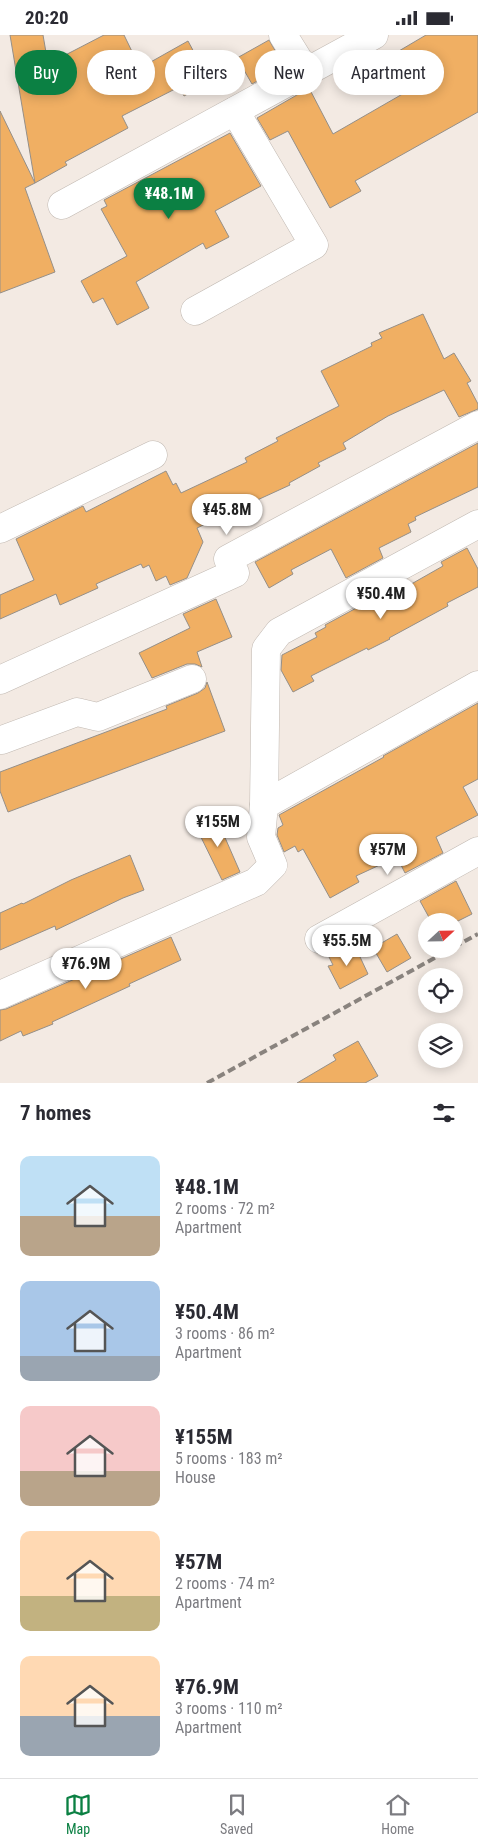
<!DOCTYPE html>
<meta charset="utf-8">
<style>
:root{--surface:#fff;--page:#f7f7f7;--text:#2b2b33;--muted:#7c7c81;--line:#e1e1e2;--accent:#0b8043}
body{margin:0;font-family:"Roboto Condensed",sans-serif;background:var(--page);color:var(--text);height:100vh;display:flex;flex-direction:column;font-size:19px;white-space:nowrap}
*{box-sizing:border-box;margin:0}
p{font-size:16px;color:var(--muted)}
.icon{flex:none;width:28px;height:28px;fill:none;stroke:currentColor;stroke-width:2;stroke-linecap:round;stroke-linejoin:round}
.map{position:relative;height:1048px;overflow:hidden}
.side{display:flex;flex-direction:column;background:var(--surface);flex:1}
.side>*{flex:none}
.banner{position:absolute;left:15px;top:15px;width:449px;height:45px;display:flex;gap:10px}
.needle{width:32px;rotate:68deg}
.buttons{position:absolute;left:418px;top:878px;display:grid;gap:10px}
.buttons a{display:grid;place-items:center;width:45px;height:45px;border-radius:50%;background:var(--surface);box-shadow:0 2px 12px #0003;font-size:25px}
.price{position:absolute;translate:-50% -42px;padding:0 11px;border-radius:18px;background:#fff;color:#222;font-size:16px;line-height:32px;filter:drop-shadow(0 1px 2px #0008)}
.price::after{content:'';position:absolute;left:50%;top:30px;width:15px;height:11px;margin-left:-8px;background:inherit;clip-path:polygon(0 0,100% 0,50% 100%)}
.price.active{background:var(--accent);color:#fff}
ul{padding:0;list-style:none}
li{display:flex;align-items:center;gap:15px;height:125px;padding:0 20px}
li span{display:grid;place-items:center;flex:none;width:140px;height:100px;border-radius:10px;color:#555}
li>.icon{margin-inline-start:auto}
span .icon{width:60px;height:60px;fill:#fffc;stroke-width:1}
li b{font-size:21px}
h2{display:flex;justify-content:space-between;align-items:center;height:60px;padding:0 20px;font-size:21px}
.pill{padding:0 18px;border-radius:22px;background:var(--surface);box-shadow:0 2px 12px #0003;font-size:18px;line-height:45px}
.pill.active{background:var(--accent);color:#fff}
.status{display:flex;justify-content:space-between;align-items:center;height:35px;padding:0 25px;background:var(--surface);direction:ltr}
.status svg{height:14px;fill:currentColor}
.menu{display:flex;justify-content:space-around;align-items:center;height:70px;border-top:1px solid var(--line);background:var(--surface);font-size:14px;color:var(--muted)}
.menu a{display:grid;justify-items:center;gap:2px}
.menu .active{color:var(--accent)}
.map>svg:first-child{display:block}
</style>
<div class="status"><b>20:20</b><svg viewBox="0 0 49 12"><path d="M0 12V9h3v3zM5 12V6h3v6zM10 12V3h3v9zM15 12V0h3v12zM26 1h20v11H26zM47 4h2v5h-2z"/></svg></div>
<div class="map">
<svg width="478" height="1048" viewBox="0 0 478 1048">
<rect width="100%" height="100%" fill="#f3eae3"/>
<g fill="#f0af63" stroke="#958f88">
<path d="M10,0h33l5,29 56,-29h20l16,33 48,-27 22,41 -26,14 -5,-9 -57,29 6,12 -63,34 2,3 -32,18z"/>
<path d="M426,0h52v77l-123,69 6,10 -31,17 -42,-77 -18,9 -13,-22 52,-30 24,46 73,-42 -19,-34z"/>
<path d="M269,5l15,26 -32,18 -15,-26z"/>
<path d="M0,76l35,72 -10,5 30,84 -55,21z"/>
<path d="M230,98l31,53 -46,25 14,26 -23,12 -3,-6 -67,39 13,26 -32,17 -14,-27 -10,5 -12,-22 46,-25 -26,-47 6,-3 -3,-6z"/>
<path d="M423,279l21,45 10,-6 17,28 -4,2 11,21v5l-19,8 -15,-27 -56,26 -45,27 3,6 -28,14 2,3 -31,17 1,2 -61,28 -7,-14 -10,22 -15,7 6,14 -16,36 -17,7 -4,-9 -10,5 -7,-16 -6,3 -2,-4 -45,20 2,4 -38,17 -4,-11 -56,25v-24l34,-15 -18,-41 67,-33 3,6 80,-41 7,14 3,-2 5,10 66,-31 -2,-4 33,-17 -2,-3 63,-32 -18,-35 51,-25 -1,-3 11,-5 -3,-5z"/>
<path d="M478,408v44l-63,30 1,3 -8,4 3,8 -32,16 4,10 -37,20 -15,-29 -40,21 2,4 -24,14 -14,-26z"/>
<path d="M467,513l11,21v18l-31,16 1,3 -59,32 1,1 -22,11 -1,-2 -56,28 3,5 -21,11 -12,-22 1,-15 35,-18 -2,-4 11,-6 -1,-2 72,-39 2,5 44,-25 -2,-4z"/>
<path d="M216,564l16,38 -35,15 5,15 -7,-3h-8l-35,14 -13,-25 51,-25 -7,-14z"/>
<path d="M207,647l18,49 -217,81 -8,-21v-19l167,-63 -1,-3 32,-13 7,-5z"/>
<path d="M478,668v76l-15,8 15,28 -42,22 7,16 -38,20 -8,-16 -41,19 3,6 -29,16 -27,-49 -5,3 -3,-6 -11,6 -7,-17 1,-7 5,-3 -4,-10 105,-58 -1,-1z"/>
<path d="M216,782l24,55 -18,8 -27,-55z"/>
<path d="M130,820l14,35 -21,8 -67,32 -1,-4 -55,24v-37l22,-10 1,1 48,-24z"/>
<path d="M456,846l16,33 -14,7h-27l-11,-20z"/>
<path d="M397,899l14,24 -24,14 -14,-24z"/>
<path d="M171,902l10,23 -52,24 1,2 -78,36 1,2 -30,12 -2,-5 -21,10v-31l6,-1z"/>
<path d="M354,909l14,30 -28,15 -12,-23 5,-1 -4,-8z"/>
<path d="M358,1006l20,35 -13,7h-68l39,-23 -3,-5z"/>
</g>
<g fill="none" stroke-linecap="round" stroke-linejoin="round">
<defs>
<g id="minor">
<path d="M283,0l23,37"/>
<path d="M62,170l312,-170"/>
<path d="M195,276l119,-66 -79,-134"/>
<path d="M0,494l153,-74"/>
<path d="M0,645l235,-107 -7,-14 250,-134"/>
<path d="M2,705l75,-28 21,5 94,-38"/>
<path d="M264,770l214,-120"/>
<path d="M319,904l159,-88"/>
<path d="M0,960l256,-113 17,-17 -12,-28 3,-32 2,-156 13,-17 199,-108"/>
</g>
</defs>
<use href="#minor" stroke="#c1b9b2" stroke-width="29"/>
<use href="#minor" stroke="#fff" stroke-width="28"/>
<g stroke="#89837e" stroke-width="4" stroke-dasharray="8 4" stroke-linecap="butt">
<path d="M454,912l24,-13"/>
<path d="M207,1048l244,-134"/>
</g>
</g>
</svg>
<div class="buttons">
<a><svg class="needle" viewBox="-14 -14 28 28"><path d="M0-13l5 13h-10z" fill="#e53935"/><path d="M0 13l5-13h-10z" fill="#7c7c81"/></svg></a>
<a><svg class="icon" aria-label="locate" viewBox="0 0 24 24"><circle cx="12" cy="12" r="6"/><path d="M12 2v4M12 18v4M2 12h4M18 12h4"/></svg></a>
<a><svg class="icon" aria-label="layers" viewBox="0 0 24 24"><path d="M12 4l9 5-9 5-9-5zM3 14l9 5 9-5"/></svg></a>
</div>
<b class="price active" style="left:169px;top:185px">¥48.1M</b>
<b class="price" style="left:227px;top:501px">¥45.8M</b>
<b class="price" style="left:381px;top:585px">¥50.4M</b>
<b class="price" style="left:218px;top:813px">¥155M</b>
<b class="price" style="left:388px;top:841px">¥57M</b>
<b class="price" style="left:347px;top:932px">¥55.5M</b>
<b class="price" style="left:86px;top:955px">¥76.9M</b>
<div class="banner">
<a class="pill active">Buy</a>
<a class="pill">Rent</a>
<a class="pill">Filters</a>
<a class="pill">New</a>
<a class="pill">Apartment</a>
</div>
</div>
<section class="side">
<h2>7 homes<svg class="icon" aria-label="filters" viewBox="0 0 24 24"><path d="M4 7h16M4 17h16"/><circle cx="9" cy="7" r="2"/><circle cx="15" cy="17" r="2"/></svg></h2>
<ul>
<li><span style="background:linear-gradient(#bfe0f5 60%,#b9a48a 0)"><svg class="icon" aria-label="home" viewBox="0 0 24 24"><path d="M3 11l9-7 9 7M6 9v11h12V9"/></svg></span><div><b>¥48.1M</b><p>2 rooms · 72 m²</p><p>Apartment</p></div></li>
<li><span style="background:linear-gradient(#a9c7e8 75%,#9aa5b1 0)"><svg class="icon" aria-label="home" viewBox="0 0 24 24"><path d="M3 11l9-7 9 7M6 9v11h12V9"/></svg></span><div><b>¥50.4M</b><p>3 rooms · 86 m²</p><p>Apartment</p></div></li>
<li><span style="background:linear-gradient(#f6c9c9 65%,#b9a48a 0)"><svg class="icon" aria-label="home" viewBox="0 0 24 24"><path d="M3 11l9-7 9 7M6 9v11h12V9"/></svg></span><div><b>¥155M</b><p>5 rooms · 183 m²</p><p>House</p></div></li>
<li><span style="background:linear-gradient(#ffd9b3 65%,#c2b280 0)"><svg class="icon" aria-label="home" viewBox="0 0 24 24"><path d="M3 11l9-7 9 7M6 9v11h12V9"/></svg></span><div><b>¥57M</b><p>2 rooms · 74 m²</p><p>Apartment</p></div></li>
<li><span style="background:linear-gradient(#ffd9b3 60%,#9aa5b1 0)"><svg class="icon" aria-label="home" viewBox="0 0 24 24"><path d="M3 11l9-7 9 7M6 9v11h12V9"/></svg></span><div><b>¥76.9M</b><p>3 rooms · 110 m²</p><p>Apartment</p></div></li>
</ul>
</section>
<nav class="menu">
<a class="active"><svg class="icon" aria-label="map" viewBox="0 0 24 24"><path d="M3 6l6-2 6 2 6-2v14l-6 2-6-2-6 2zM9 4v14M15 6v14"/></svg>Map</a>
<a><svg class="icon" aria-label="saved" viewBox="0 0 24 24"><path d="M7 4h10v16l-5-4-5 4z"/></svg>Saved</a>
<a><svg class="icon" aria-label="home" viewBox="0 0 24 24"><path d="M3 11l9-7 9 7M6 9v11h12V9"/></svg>Home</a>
</nav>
